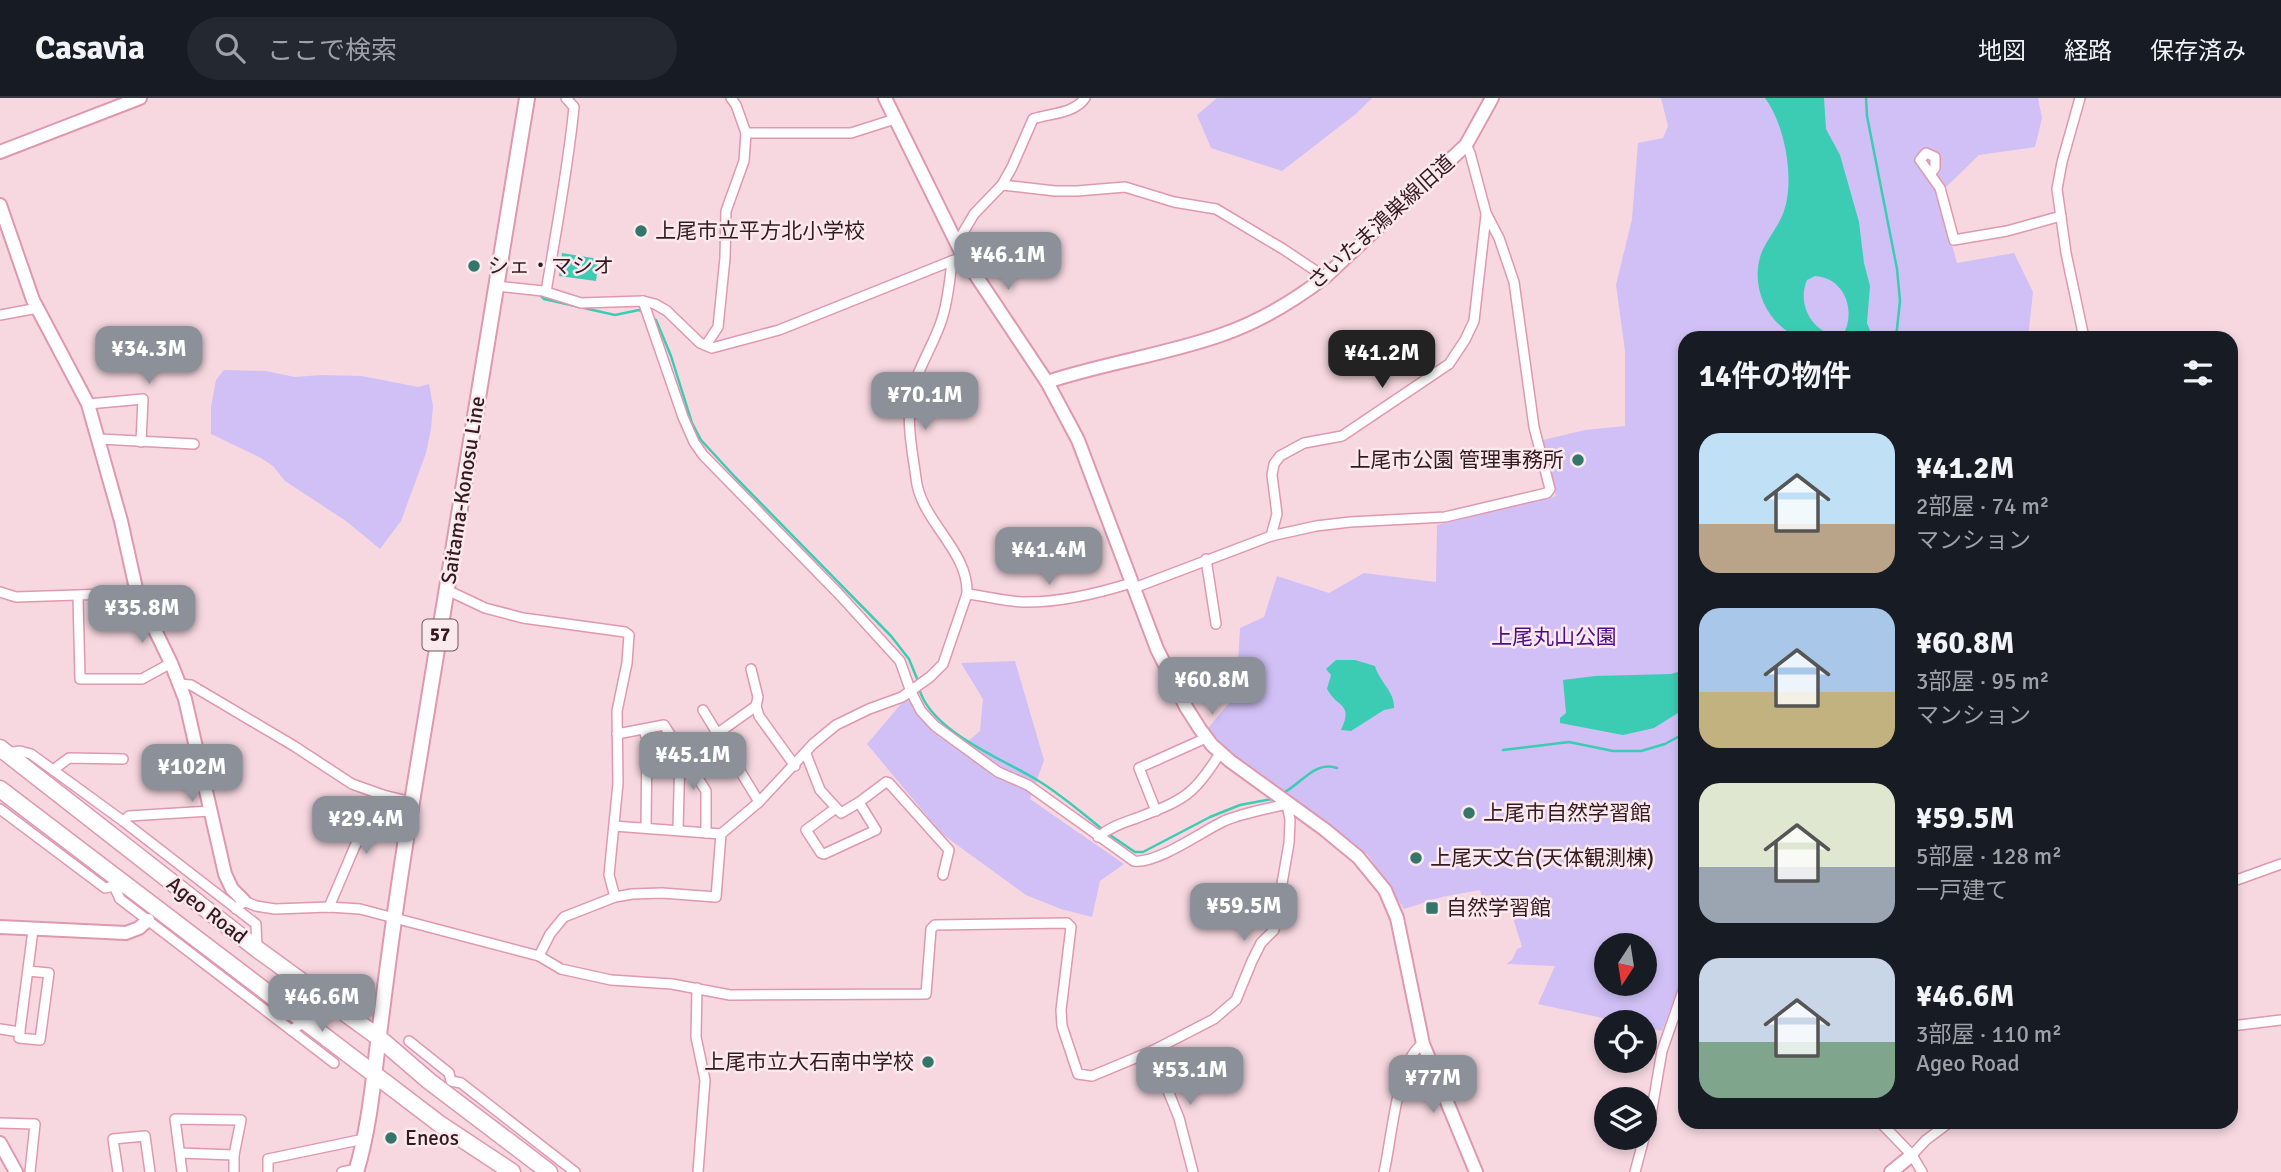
<!DOCTYPE html>
<html lang="ja">
<meta charset="utf-8">
<style>
:root{--surface:#171b24;--page:#242831;--text:#f1f3f6;--muted:#9ea1a6;--line:#363941;--accent:#8c9099}
body{margin:0;font-family:Signika,"Noto Sans JP",sans-serif;background:var(--page);color:var(--text);height:100vh;display:flex;flex-direction:column;font-size:26px;white-space:nowrap}
*{box-sizing:border-box;margin:0}
p{font-size:23px;color:var(--muted)}
.icon{flex:none;width:38px;height:38px;fill:none;stroke:currentColor;stroke-width:2;stroke-linecap:round;stroke-linejoin:round}
.map{position:relative;flex:1;overflow:hidden}
.side{position:absolute;left:1678px;top:233px;width:560px;height:798px;display:flex;flex-direction:column;background:var(--surface);border-radius:21px;box-shadow:0 4px 10px #0003}
.side>*{flex:none}
.needle{width:46px;rotate:192deg}
.tools{position:absolute;left:1594px;top:835px;display:grid;gap:14px}
.tools a{display:grid;place-items:center;width:63px;height:63px;border-radius:50%;background:var(--surface);box-shadow:0 4px 10px #0003;font-size:35px}
.price{position:absolute;translate:-50% -60px;padding:0 16px;border-radius:14px;background:var(--accent);color:#fff;font-size:23px;line-height:46px;filter:drop-shadow(0 2px 4px #0008)}
.price::after{content:'';position:absolute;left:50%;top:42px;width:21px;height:16px;margin-left:-10px;background:inherit;clip-path:polygon(0 0,100% 0,50% 100%)}
.price.current{background:#222;color:#fff}
ul{padding:0;list-style:none}
li{display:flex;align-items:center;gap:21px;height:175px;padding:0 21px}
li span{display:grid;place-items:center;flex:none;width:196px;height:140px;border-radius:21px;color:#555}
li>.icon{margin-inline-start:auto}
span .icon{width:84px;height:84px;fill:#fffc;stroke-width:1}
li b{font-size:30px}
h2{display:flex;justify-content:space-between;align-items:center;height:84px;padding:0 21px;font-size:30px}
header{display:flex;align-items:center;gap:42px;box-sizing:border-box;height:98px;padding:0 35px;background:var(--surface);border-bottom:2px solid var(--line)}
header strong{font-size:33px}
nav{display:flex;gap:38px;margin-inline-start:auto;font-size:24px}
.search{width:490px;height:63px;background:var(--page);display:flex;align-items:center;gap:18px;box-sizing:border-box;padding:0 24px;border-radius:38px;color:var(--muted);font-size:26px}
.map>svg:first-child{display:block}
</style>
<header>
<strong>Casavia</strong>
<div class="search"><svg class="icon" aria-label="search" viewBox="0 0 24 24"><circle cx="10" cy="10" r="6"/><path d="M15 15l6 6"/></svg>ここで検索</div>
<nav><a>地図</a><a>経路</a><a>保存済み</a></nav>
</header>
<div class="map">
<svg width="2281" height="1074" viewBox="0 0 2281 1074">
<rect width="100%" height="100%" fill="#f7d8e1"/>
<g fill="#d0c0f5" fill-rule="evenodd">
<path d="M1217,0h155l-15,15 -75,58 -71,-23 -14,-33z"/>
<path d="M1661,0h377l4,20 -7,29 -56,8 -41,40 19,68 57,-10 19,39 -5,46h-343v632l-23,61 -17,-4v-5h-24l-83,-18 17,-38 -49,-2 6,-4 5,-11 5,-2 -14,-45 -6,1c-4,-9 -12,-9 -20,-6l-2,-7 -38,7 -38,12 -36,-54 -129,-94 -19,-18 -12,-15 22,-26 11,-29 -3,-10 2,-35 24,-11 13,-41 52,17 35,-20 72,9 1,-57 119,-29 -13,-56 42,-10 40,-4v-75l-9,-66 16,-66 6,-76 25,-5 5,-12zM1606,847h39v39h-39z"/>
<path d="M224,272l42,1 29,6 26,-2 41,1 56,11 11,-3 4,22 -2,23 -5,24 -25,68 -21,28 -34,-28 -61,-40 -12,-15 -12,-8 -50,-24v-27l5,-27z"/>
<path d="M1015,563l29,99 -14,39 94,65 -24,17 -8,36 -31,-8 -35,-14 -84,-61 -75,-90 40,-47 20,27 32,25 21,-18 3,-32 -22,-36z"/>
</g>
<g fill="#3cccb4" fill-rule="evenodd">
<path d="M1765,0h59l2,31 14,26 19,67 5,41 6,23 -3,37 6,15h-74c-32,-14 -49,-51 -38,-84 6,-15 18,-28 23,-43 11,-32 1,-86 -19,-113zM1815,178c31,2 42,37 27,61 -28,-2 -46,-31 -35,-57z"/>
<path d="M562,155l37,6 -3,22 -37,-5z"/>
<path d="M1336,562h19l20,6c4,15 20,26 19,42l-10,2 -33,21 -10,-1c13,-27 -4,-22 -14,-41l4,-14 -5,-6z"/>
<path d="M1685,572v36l-4,5 -27,17 -31,7 -63,-12v-5l6,-5 -3,-33 32,-4 76,-2z"/>
</g>
<g fill="none" stroke-linecap="round" stroke-linejoin="round">
<g stroke="#3cccb4" stroke-width="2.5">
<path d="M1866,0l1,18 30,153 3,32 -4,37"/>
<path d="M540,197l4,4 71,16 24,-5 5,3"/>
<path d="M653,220l3,2 15,36 21,67 9,17 34,37 156,159 18,23 9,22"/>
<path d="M919,590c11,43 82,70 118,92 22,13 44,32 65,49"/>
<path d="M1503,652l66,-8 44,9h28l24,-7 20,-11"/>
<path d="M1281,696c20,-9 33,-34 56,-26"/>
<path d="M1107,735l28,19h8l67,-35 30,-12 32,-6"/>
</g>
<defs>
<g id="minor">
<path d="M2080,0l-18,64 -5,27 9,64 18,85"/>
<path d="M746,35h105l44,-14"/>
<path d="M1930,76l5,-6v-11l-9,-4 -6,7 20,28 14,52 53,-9 54,-15"/>
<path d="M1002,87l53,6h22l48,-4 49,15 42,7 67,40 42,28"/>
<path d="M957,145l17,-29 28,-29 10,-18 21,-48c17,-6 41,-5 52,-21"/>
<path d="M497,188l46,5 38,12 62,-2 12,3 12,7 33,32 12,5 67,-18 175,-70"/>
<path d="M546,194c10,-62 22,-123 28,-185l-8,-9"/>
<path d="M0,217l38,-7"/>
<path d="M706,247l12,-18 7,-69 1,-47 18,-50 2,-28 -10,-28 -5,-7"/>
<path d="M88,306l55,-5 -2,43"/>
<path d="M100,341l94,5"/>
<path d="M1271,438l6,-22 -5,-39 2,-11 6,-8 24,-13 38,-7 107,-72 16,-24 9,-19 12,-106"/>
<path d="M1206,461l10,65"/>
<path d="M1134,490l137,-52 45,-10 34,-4 95,-5 102,-24 3,-4 -16,-62 -20,-145 -15,-44 -13,-25 -16,-60 -4,-8"/>
<path d="M447,492l38,18 38,10 102,14 4,3 -2,28 -10,48 1,72 -9,92 6,22"/>
<path d="M0,494l16,5 121,-4"/>
<path d="M967,496c18,2 37,7 55,8 37,1 74,-8 109,-19"/>
<path d="M78,498l2,83h62l29,-16"/>
<path d="M751,571l7,28 -2,9 3,10 36,50"/>
<path d="M179,586l12,1 103,61 58,38 31,11 29,7"/>
<path d="M703,612l56,92"/>
<path d="M644,632l3,9 -1,89"/>
<path d="M718,635l38,-27"/>
<path d="M617,636l47,-9 42,66v42"/>
<path d="M8,655l12,-2 11,3 92,67 133,103 1,25"/>
<path d="M806,656l14,36 21,23 17,-10 2,1 16,26 -52,24 -3,-1 -15,-23 30,-22"/>
<path d="M53,672l16,-12 54,1"/>
<path d="M858,705l28,-21 3,1 60,67 -6,25"/>
<path d="M0,711l105,79 9,-2"/>
<path d="M1156,713l-17,-43 67,-30"/>
<path d="M123,723l6,-5 81,-5"/>
<path d="M614,728l107,8"/>
<path d="M678,732l2,-78"/>
<path d="M1098,739c12,-10 25,-14 39,-19 46,-18 57,-22 83,-65"/>
<path d="M115,779l-1,9 6,13 171,131 14,-8"/>
<path d="M2231,784l50,-18"/>
<path d="M329,809l26,-61 28,-51"/>
<path d="M236,811l8,-8 12,5 19,3 54,-2 31,2 179,47 22,13 50,11 61,4 58,11 196,-1 5,-65 4,-4 132,-2 4,4 -10,83 1,16 16,48 14,2 60,-25 62,-32 22,-19 16,-39 9,-18 13,-13 15,-87 1,-23 -3,-16c-20,5 -44,9 -63,17 -23,11 -67,43 -90,40l-106,-76 -30,-13 -63,-46 -14,-15 -10,-19 -11,-31 -62,-68 -135,-138 -9,-13 -11,-25 -40,-116"/>
<path d="M539,858l11,-22 14,-17 51,-20 17,-3 30,-1 54,4 5,-63 38,-32 54,-58 23,-19 33,-16 33,-12 28,-20 13,-13 24,-70c2,-44 -47,-73 -51,-116 -4,-29 -11,-61 -3,-90 7,-24 22,-46 29,-69 6,-19 8,-39 10,-58"/>
<path d="M28,873l21,2 -9,67 -21,-2 14,-108"/>
<path d="M697,890l-1,49 9,43 -7,92"/>
<path d="M2231,928l50,-6"/>
<path d="M0,931l20,3"/>
<path d="M291,932l43,33"/>
<path d="M409,943l40,32 2,8 10,2 114,89"/>
<path d="M1152,953l27,67 14,54"/>
<path d="M1880,1024l32,33 10,17"/>
<path d="M0,1025l35,1 -5,48"/>
<path d="M1645,1036l6,-19 11,-64 23,-66"/>
<path d="M180,1055l54,2"/>
<path d="M1912,1057l14,-15 24,-18"/>
<path d="M118,1074l-5,-33 32,-3 5,36"/>
<path d="M182,1074l-7,-53 66,1 -7,35v17"/>
<path d="M268,1074v-13l96,-20"/>
<path d="M342,1074l15,-3"/>
<path d="M1384,1074c7,-27 13,-115 39,-128"/>
<path d="M1635,1074l9,-34"/>
</g>
<g id="tertiary">
<path d="M885,0l78,158 84,126 31,58 79,209 29,58 14,22 12,16 18,16 94,68 34,28 27,33 12,28 26,126 53,128"/>
<path d="M0,54l140,-54"/>
<path d="M0,107l33,95 55,104 33,117 16,72 34,70 14,36 40,175 7,15 12,12"/>
<path d="M1047,284c57,-19 117,-27 174,-47 37,-13 73,-34 104,-58l141,-132 26,-47"/>
<path d="M0,829l126,6 13,-5 9,-8"/>
<path d="M0,1045l16,29"/>
<path d="M1891,1074l21,-17"/>
</g>
<path id="primary" d="M356,1074c15,-49 18,-102 25,-153 9,-73 19,-145 31,-217l115,-704"/>
<g id="trunk">
<path d="M0,650l257,201 121,88 51,44 120,91"/>
<path d="M0,691l441,336 71,47"/>
</g>
</defs>
<use href="#minor" stroke="#df98af" stroke-width="12"/>
<use href="#tertiary" stroke="#df98af" stroke-width="16"/>
<use href="#primary" stroke="#df98af" stroke-width="18"/>
<use href="#trunk" stroke="#df98af" stroke-width="19"/>
<use href="#minor" stroke="#fff" stroke-width="9"/>
<use href="#tertiary" stroke="#fff" stroke-width="12"/>
<use href="#primary" stroke="#fff" stroke-width="14"/>
<use href="#trunk" stroke="#fff" stroke-width="16"/>
</g>
<g fill="#34776a" stroke="#faeaee" stroke-width="2.5">
<circle cx="641" cy="133" r="7"/>
<circle cx="474" cy="168" r="7"/>
<circle cx="1578" cy="362" r="7"/>
<circle cx="1469" cy="715" r="7"/>
<circle cx="1416" cy="760" r="7"/>
<rect x="1425" y="803" width="14" height="14" rx="3.5"/>
<circle cx="928" cy="964" r="7"/>
<circle cx="391" cy="1040" r="7"/>
</g>
<g text-anchor="middle" dominant-baseline="central" stroke-width="5" stroke-linejoin="round" paint-order="stroke">
<rect fill="#faeaee" stroke="#6f585f" stroke-width="2" x="422.5" y="521.5" width="35" height="31" rx="5"/>
<g font-size="19" font-weight="bold" fill="#341922">
<text x="440" y="537">57</text>
</g>
<g font-size="21" fill="#341922" stroke="#faeaee">
<text transform="translate(1381 124) rotate(-42)">さいたま鴻巣線旧道</text>
<text transform="translate(463 392) rotate(-81)">Saitama-Konosu Line</text>
<text transform="translate(207 812) rotate(38)">Ageo Road</text>
</g>
<g font-size="21" fill="#341922" stroke="#faeaee" text-anchor="start">
<text x="655" y="133">上尾市立平方北小学校</text>
<text x="488" y="168">シェ・マシオ</text>
<text x="1564" y="362" text-anchor="end">上尾市公園 管理事務所</text>
<text x="1483" y="715">上尾市自然学習館</text>
<text x="1430" y="760">上尾天文台(天体観測棟)</text>
<text x="1446" y="810">自然学習館</text>
<text x="914" y="964" text-anchor="end">上尾市立大石南中学校</text>
<text x="405" y="1040">Eneos</text>
</g>
<g font-size="21" fill="#4f0b8f" stroke="#faeaee">
<text x="1554" y="539">上尾丸山公園</text>
</g>
</g>
</svg>
<div class="tools">
<a><svg class="needle" viewBox="-14 -14 28 28"><path d="M0-13l5 13h-10z" fill="#e53935"/><path d="M0 13l5-13h-10z" fill="#9ea1a6"/></svg></a>
<a><svg class="icon" aria-label="locate" viewBox="0 0 24 24"><circle cx="12" cy="12" r="6"/><path d="M12 2v4M12 18v4M2 12h4M18 12h4"/></svg></a>
<a><svg class="icon" aria-label="layers" viewBox="0 0 24 24"><path d="M12 4l9 5-9 5-9-5zM3 14l9 5 9-5"/></svg></a>
</div>
<b class="price" style="left:1008px;top:194px">¥46.1M</b>
<b class="price" style="left:149px;top:288px">¥34.3M</b>
<b class="price current" style="left:1382px;top:292px">¥41.2M</b>
<b class="price" style="left:925px;top:334px">¥70.1M</b>
<b class="price" style="left:1049px;top:489px">¥41.4M</b>
<b class="price" style="left:142px;top:547px">¥35.8M</b>
<b class="price" style="left:1212px;top:619px">¥60.8M</b>
<b class="price" style="left:693px;top:694px">¥45.1M</b>
<b class="price" style="left:192px;top:706px">¥102M</b>
<b class="price" style="left:366px;top:758px">¥29.4M</b>
<b class="price" style="left:1244px;top:845px">¥59.5M</b>
<b class="price" style="left:322px;top:936px">¥46.6M</b>
<b class="price" style="left:1190px;top:1009px">¥53.1M</b>
<b class="price" style="left:1433px;top:1017px">¥77M</b>
<section class="side">
<h2>14件の物件<svg class="icon" aria-label="filters" viewBox="0 0 24 24"><path d="M4 7h16M4 17h16"/><circle cx="9" cy="7" r="2"/><circle cx="15" cy="17" r="2"/></svg></h2>
<ul>
<li><span style="background:linear-gradient(#bfe0f5 65%,#b9a48a 0)"><svg class="icon" aria-label="home" viewBox="0 0 24 24"><path d="M3 11l9-7 9 7M6 9v11h12V9"/></svg></span><div><b>¥41.2M</b><p>2部屋 · 74 m²</p><p>マンション</p></div></li>
<li><span style="background:linear-gradient(#a9c7e8 60%,#c2b280 0)"><svg class="icon" aria-label="home" viewBox="0 0 24 24"><path d="M3 11l9-7 9 7M6 9v11h12V9"/></svg></span><div><b>¥60.8M</b><p>3部屋 · 95 m²</p><p>マンション</p></div></li>
<li><span style="background:linear-gradient(#dfe7d0 60%,#9aa5b1 0)"><svg class="icon" aria-label="home" viewBox="0 0 24 24"><path d="M3 11l9-7 9 7M6 9v11h12V9"/></svg></span><div><b>¥59.5M</b><p>5部屋 · 128 m²</p><p>一戸建て</p></div></li>
<li><span style="background:linear-gradient(#c9d6e8 60%,#7fa58c 0)"><svg class="icon" aria-label="home" viewBox="0 0 24 24"><path d="M3 11l9-7 9 7M6 9v11h12V9"/></svg></span><div><b>¥46.6M</b><p>3部屋 · 110 m²</p><p>Ageo Road</p></div></li>
</ul>
</section>
</div>
